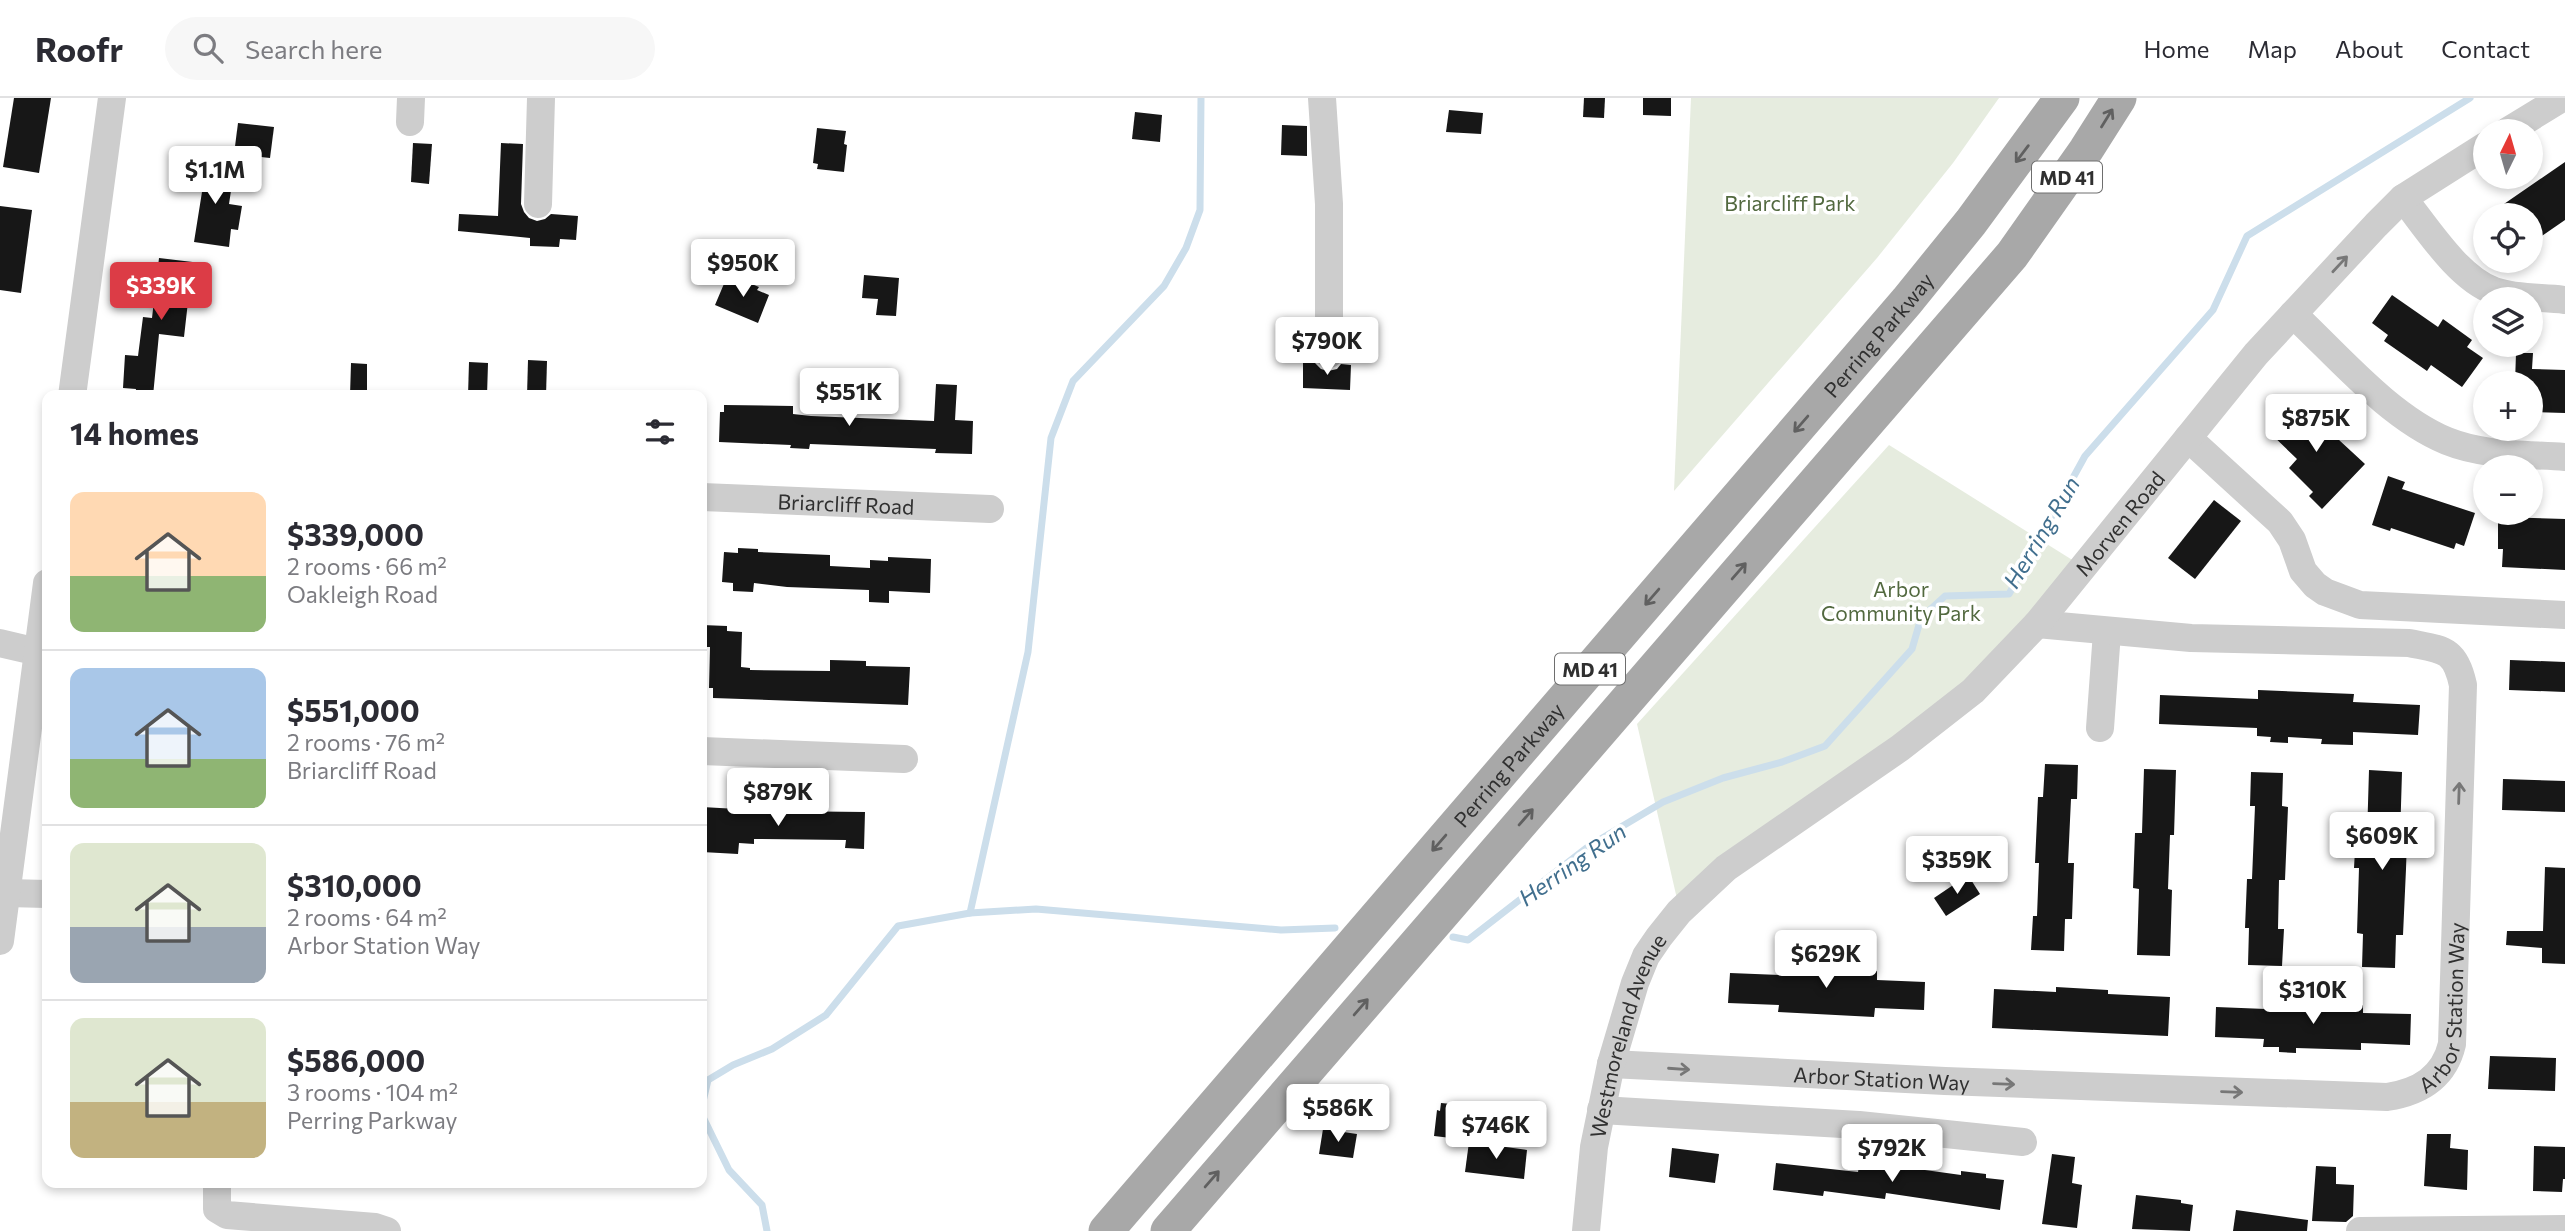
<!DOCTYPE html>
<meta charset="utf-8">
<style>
:root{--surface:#fff;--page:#f7f7f7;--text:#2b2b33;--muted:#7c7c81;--line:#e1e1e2;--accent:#dc3c46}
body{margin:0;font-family:Commissioner,sans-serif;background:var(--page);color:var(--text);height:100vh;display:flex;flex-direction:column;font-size:26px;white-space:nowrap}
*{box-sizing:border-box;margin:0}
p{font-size:23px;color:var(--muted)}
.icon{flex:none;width:38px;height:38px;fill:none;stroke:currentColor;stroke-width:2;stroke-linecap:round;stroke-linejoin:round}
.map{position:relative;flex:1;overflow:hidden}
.sheet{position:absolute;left:42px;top:292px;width:665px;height:798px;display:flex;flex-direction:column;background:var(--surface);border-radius:14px;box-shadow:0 4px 10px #0003}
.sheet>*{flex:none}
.needle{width:46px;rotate:5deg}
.fabs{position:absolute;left:2473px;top:21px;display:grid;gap:14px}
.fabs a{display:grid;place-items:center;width:70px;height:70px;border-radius:50%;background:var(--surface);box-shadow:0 4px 10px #0003;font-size:35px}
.price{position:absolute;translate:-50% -60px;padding:0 16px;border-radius:7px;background:#fff;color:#222;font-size:23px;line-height:46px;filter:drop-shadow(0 2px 4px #0008)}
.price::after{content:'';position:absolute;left:50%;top:42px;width:21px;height:16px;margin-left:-10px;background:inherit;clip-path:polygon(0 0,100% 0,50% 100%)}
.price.active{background:var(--accent);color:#fff}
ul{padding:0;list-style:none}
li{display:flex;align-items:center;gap:21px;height:175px;padding:0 28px}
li+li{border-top:2px solid var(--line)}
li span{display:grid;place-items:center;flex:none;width:196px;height:140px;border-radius:14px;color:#555}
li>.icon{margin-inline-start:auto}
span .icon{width:84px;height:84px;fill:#fffc;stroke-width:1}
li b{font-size:30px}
h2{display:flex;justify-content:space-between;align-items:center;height:84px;padding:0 28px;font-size:30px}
header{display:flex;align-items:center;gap:42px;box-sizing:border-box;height:98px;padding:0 35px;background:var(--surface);border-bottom:2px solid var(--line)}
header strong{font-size:33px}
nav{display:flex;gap:38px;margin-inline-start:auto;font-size:24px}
.search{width:490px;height:63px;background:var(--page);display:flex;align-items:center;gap:18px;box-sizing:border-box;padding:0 24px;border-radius:38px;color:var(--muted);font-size:26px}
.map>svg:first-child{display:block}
</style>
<header>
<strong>Roofr</strong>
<div class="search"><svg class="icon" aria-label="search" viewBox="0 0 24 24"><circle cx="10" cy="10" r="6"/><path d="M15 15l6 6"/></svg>Search here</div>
<nav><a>Home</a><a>Map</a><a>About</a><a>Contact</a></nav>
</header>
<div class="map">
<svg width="2565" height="1133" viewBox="0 0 2565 1133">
<rect width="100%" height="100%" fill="#fff"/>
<g fill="#e6ecdf">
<path d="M1691,0h308l-46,65 -76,95 -203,233z"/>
<path d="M1889,347l185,116 -92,121 -305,217 -40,-175z"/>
</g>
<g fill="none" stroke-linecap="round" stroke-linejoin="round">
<g stroke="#ccdeeb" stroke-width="7">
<path d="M970,815l58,-261 23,-214 22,-57 91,-95 22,-38 14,-38 1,-112"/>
<path d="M1453,839l15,3 121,-94 74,-44 60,-24 59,-16 43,-16 87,-97 9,-31 24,-22 64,-2 76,-138 128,-146 34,-74 223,-138"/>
<path d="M702,1008l6,-26 25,-15 39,-16 54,-34 72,-89 72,-13 66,-4 245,21 54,-2"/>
<path d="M702,1017l27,55 33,35 5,26"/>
</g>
</g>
<g fill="#171717">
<path d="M14,0h37l-12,75 -36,-6z"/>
<path d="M1584,0h21l-1,20 -21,-1z"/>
<path d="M1643,0h28v18l-28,-1z"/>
<path d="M1449,12l34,3 -2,21 -35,-2z"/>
<path d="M1135,14l27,3 -2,27 -28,-3z"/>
<path d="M238,25l36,4 -4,31 -36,-4z"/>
<path d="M1282,27l25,1v30l-26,-1z"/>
<path d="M817,30l29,3 -2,13 3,1 -3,27 -27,-3 1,-5 -5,-1z"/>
<path d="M413,45l19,1 -3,40 -18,-2z"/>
<path d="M501,45l22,1 -2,60 3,8 5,6 8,3 8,-2 6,-5 27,2 -2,24 -16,-1 -1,8 -29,-1v-8l-72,-7 1,-17 39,2z"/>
<path d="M2565,64v58l-35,24v-29h-42z"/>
<path d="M196,67l38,6 -5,33 13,2 -4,24 -7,-1 -2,18 -35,-5 8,-50 -9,-1z"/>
<path d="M0,108l32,4 -11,83 -21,-3z"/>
<path d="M159,160l42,5 -2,22 -9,-1 -6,53 -25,-3 -6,62h-18l1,-7 -13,-1 2,-33 13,1 5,-39 9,1z"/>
<path d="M864,177l35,3 -3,38 -20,-1 2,-16 -16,-1z"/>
<path d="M737,180l22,9 -2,3 12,5 -11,28 -43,-18 11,-26 9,3z"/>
<path d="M2392,197l46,32 5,-8 29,21 -5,7 16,11 -21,29 -31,-22 -4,6 -43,-30 4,-6 -16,-12z"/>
<path d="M2516,255h17l-1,16 33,1v43l-35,-1v-29h-15z"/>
<path d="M528,262l19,1 -1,35h-19z"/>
<path d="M469,264l19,1 -1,33h-19z"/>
<path d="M351,265l16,1v32h-17z"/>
<path d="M1303,265h12l6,6 7,2 9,-2 4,-5 10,1 -1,25 -47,-2z"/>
<path d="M936,286l21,1 -2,35 18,1 -1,33 -37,-1 1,-4 -126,-5 -1,5 -19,-1 1,-3 -72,-3 1,-30h4v-7l69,1v8l18,2 123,5z"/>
<path d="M2299,305l66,61 -43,45 -13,-13 4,-4 -24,-24 8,-9 -29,-28 24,-25 2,2z"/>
<path d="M2388,378l17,6 -3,7 73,24 -11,33 -8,-3 -2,6 -63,-21 -1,3 -18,-6z"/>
<path d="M2214,402l27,21 -46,58 -27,-21z"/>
<path d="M2498,419l67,2v51l-63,-3 1,-18h-5z"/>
<path d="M738,450l20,1v3l72,3v11l40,2v-8l18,1v-4l43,2 -1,34 -41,-2v12l-20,-1v-12l-82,-3 -33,-4 -1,9 -20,-1v-8l-11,-1 2,-30 14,1z"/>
<path d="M702,527l25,1v5l15,1 -1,35 9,1v2l80,1v-11l36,1v5l44,1 -2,38 -195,-7v-10h-4l1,-41h-8z"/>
<path d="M2510,562l55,2v30l-56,-2z"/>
<path d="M2258,592l96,4 -1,8 67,3 -2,30 -65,-3v13l-32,-1 1,-5 -34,-2v6l-18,-1 1,-5 -14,-1v-8l-98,-4 1,-29 98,4z"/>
<path d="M2045,666l33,1 -1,34h-6l-3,64h6l-2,56h-7l-1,32 -33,-1 2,-34h4l2,-53h-4l3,-66h5z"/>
<path d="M2144,671l32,1 -2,65h-4l-2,54 4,1 -2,66 -33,-1 2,-66 -6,-1 2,-55h7z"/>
<path d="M2369,672l33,2 -2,67h7l-1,30 -3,66h-7l-1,33 -33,-1 1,-33 -6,-1 2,-65h-5l1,-18 5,1v-15l7,1z"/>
<path d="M2251,674l32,1 -1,33 6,1 -3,73h-6l-1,49h6l-2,37 -34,-1 1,-37h-4l2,-49h5l3,-73h-5z"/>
<path d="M2503,681l62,2v31l-63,-2z"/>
<path d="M702,709l73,4 90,1 -1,37 -19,-1 1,-8 -92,-1v5l-15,-1 -1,11 -36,-2z"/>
<path d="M2545,769l20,1v96l-23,-1v-15l-36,-3 1,-14h36z"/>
<path d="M1968,777l12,19 -34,22 -12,-18z"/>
<path d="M1814,861l29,2v3l19,1 -1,5 16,1v9l48,2 -1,28 -49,-2 -1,9 -96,-5 1,-7 -51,-2 2,-30 50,2 1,-8 14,1v-5l18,1z"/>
<path d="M2056,889l52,3v4l62,3 -2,39 -176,-8 2,-39 62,3z"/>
<path d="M2266,903l97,4v8l48,1 -1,31 -49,-2v7l-65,-2v5l-17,-1v-5h-16l1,-8 -49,-2 1,-30 50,2z"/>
<path d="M2490,958l66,2 -1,33 -67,-2z"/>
<path d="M1441,1005l21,2 -2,34 -26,-3 3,-26 3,1z"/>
<path d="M1323,1031l34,5 -4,24 -34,-4z"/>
<path d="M2427,1036h24l-1,14 18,2 -1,40 -43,-4z"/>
<path d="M1469,1044l58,8 -3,29 -59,-7z"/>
<path d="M2534,1048l31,1v32h-2l-1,13 -29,-1z"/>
<path d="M1672,1050l47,6 -4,29 -46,-6z"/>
<path d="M2052,1056l23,3 -3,26 10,2 -5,43 -35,-4z"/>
<path d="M1860,1063l101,14v-4l25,3v4l18,2 -4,30 -114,-17 -1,6 -61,-8 -1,5 -50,-6 3,-27 82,9z"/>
<path d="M2316,1068l20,1v17l18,1 -1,31 -7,6 -34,-1z"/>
<path d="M2136,1097l45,5v3l12,2 -3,26 -58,-2z"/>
<path d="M2236,1112l72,10 -1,11h-74z"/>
</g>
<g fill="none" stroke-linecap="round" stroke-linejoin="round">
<g stroke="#cdcdcd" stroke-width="28">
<path d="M1322,0l7,106v150"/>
<path d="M410,24l1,-24"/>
<path d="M2508,33l54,-33"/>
<path d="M2403,100c24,30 55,80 91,93 22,8 48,6 71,9"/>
<path d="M538,106l3,-106"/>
<path d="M2293,216c46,43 96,103 154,127 37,15 79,13 118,16"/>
<path d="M72,298l40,-298"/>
<path d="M2188,340l92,84 12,18 11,31 12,14 10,7 35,13 205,10"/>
<path id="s1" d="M702,399l288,12"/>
<path d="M0,545l38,9"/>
<path d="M2100,630l7,-96"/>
<path d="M702,653l202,8"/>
<path d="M7,795l40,1"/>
<path d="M0,843l47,-358"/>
<path id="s2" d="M1611,966l334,17 442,16c32,-5 57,-19 65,-53l11,-359c-8,-37 -20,-35 -54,-42l-218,-5 -154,-14"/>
<path d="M1601,1012l258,15 164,17"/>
<path d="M217,1085v26l10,6 148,12 12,4"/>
<path id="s3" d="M1586,1133l8,-84 17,-83 24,-81 11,-27 13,-19 20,-25 47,-44 174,-120 73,-57 64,-67 219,-270 120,-129 27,-27 82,-52"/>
<path d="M2360,1133l205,-2"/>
</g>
<g stroke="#a8a8a8" stroke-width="35">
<path id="s4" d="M1106,1133l801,-930 64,-79 91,-124"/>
<path d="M1168,1133l844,-976 74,-105 33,-52"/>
</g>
</g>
<defs><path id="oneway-shaft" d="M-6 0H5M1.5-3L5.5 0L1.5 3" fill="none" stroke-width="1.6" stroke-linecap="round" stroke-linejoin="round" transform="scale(1.75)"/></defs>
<g stroke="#606060">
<use href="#oneway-shaft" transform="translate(2107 20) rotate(-58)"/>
<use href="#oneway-shaft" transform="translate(2022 56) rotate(127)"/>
<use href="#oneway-shaft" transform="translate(1801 326) rotate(131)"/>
<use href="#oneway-shaft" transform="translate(1739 473) rotate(-49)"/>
<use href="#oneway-shaft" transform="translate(1652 499) rotate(131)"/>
<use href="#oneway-shaft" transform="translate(1526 719) rotate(-49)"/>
<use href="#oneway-shaft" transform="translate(1439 745) rotate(131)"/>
<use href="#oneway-shaft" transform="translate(1361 909) rotate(-49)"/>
<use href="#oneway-shaft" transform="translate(1212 1081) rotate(-49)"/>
</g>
<g stroke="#777">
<use href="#oneway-shaft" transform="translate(2340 166) rotate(-47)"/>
<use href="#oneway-shaft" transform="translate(2459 695) rotate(-88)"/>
<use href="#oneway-shaft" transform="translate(1679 971) rotate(4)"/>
<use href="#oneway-shaft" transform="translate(2004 986) rotate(2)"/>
<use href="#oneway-shaft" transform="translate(2232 994) rotate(2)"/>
</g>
<g text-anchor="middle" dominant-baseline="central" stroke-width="7" stroke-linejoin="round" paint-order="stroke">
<g fill="#fff" stroke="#6e6e6e" stroke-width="2">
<rect x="2032" y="63.5" width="70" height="31" rx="5"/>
<rect x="1555" y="555.5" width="70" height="31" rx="5"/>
</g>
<g font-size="19" font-weight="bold" fill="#303030">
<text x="2067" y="79">MD 41</text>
<text x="1590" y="571">MD 41</text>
</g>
<g font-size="21" fill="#52693f" stroke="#fff">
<text x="1790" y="104">Briarcliff Park</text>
<text x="1901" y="490">Arbor<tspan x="1901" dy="24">Community Park</tspan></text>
</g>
<g font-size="21" fill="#303030" stroke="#fff">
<text stroke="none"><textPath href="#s4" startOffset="1183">Perring Parkway</textPath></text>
<text stroke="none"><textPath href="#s1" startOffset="144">Briarcliff Road</textPath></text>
<text stroke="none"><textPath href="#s3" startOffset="929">Morven Road</textPath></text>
<text stroke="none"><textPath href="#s4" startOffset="616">Perring Parkway</textPath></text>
<text stroke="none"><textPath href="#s2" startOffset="900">Arbor Station Way</textPath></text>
<text stroke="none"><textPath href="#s3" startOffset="201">Westmoreland Avenue</textPath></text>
<text stroke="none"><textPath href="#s2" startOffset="271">Arbor Station Way</textPath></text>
</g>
<g font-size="23" font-style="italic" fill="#416f8e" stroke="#fff">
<text transform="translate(2041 434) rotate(-59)">Herring Run</text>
<text transform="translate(1572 766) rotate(-35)">Herring Run</text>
</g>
</g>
</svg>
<div class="fabs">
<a><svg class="needle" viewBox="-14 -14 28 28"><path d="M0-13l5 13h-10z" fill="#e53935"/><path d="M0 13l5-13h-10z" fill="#7c7c81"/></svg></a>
<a><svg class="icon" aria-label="locate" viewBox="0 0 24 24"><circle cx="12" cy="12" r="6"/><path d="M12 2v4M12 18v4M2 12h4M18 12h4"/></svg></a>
<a><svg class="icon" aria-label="layers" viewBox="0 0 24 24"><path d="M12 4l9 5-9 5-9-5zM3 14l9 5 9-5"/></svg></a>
<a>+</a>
<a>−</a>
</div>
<b class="price" style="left:215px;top:108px">$1.1M</b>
<b class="price" style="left:743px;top:201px">$950K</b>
<b class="price active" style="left:161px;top:224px">$339K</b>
<b class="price" style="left:1327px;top:279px">$790K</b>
<b class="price" style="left:849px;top:330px">$551K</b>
<b class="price" style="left:2316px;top:356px">$875K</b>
<b class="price" style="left:778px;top:730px">$879K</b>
<b class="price" style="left:2382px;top:774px">$609K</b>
<b class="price" style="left:1957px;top:798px">$359K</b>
<b class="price" style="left:1826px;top:892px">$629K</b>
<b class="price" style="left:2313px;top:928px">$310K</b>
<b class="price" style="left:1338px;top:1046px">$586K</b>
<b class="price" style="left:1496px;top:1063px">$746K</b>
<b class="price" style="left:1892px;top:1086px">$792K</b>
<section class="sheet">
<h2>14 homes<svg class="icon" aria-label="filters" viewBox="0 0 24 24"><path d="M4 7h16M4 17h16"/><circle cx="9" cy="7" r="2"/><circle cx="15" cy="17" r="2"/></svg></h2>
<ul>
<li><span style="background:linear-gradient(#ffd9b3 60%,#8fb573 0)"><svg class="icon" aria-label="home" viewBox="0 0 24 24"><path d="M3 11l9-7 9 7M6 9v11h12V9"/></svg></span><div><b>$339,000</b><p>2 rooms · 66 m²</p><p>Oakleigh Road</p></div></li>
<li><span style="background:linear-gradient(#a9c7e8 65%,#8fb573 0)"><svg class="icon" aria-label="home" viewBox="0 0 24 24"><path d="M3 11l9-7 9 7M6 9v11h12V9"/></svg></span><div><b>$551,000</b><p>2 rooms · 76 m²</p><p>Briarcliff Road</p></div></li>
<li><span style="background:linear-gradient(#dfe7d0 60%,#9aa5b1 0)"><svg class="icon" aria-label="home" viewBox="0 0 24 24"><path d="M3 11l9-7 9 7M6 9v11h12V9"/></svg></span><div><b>$310,000</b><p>2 rooms · 64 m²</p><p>Arbor Station Way</p></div></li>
<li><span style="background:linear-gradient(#dfe7d0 60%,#c2b280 0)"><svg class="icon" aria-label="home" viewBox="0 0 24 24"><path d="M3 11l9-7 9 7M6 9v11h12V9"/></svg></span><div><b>$586,000</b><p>3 rooms · 104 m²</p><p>Perring Parkway</p></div></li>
</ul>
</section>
</div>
